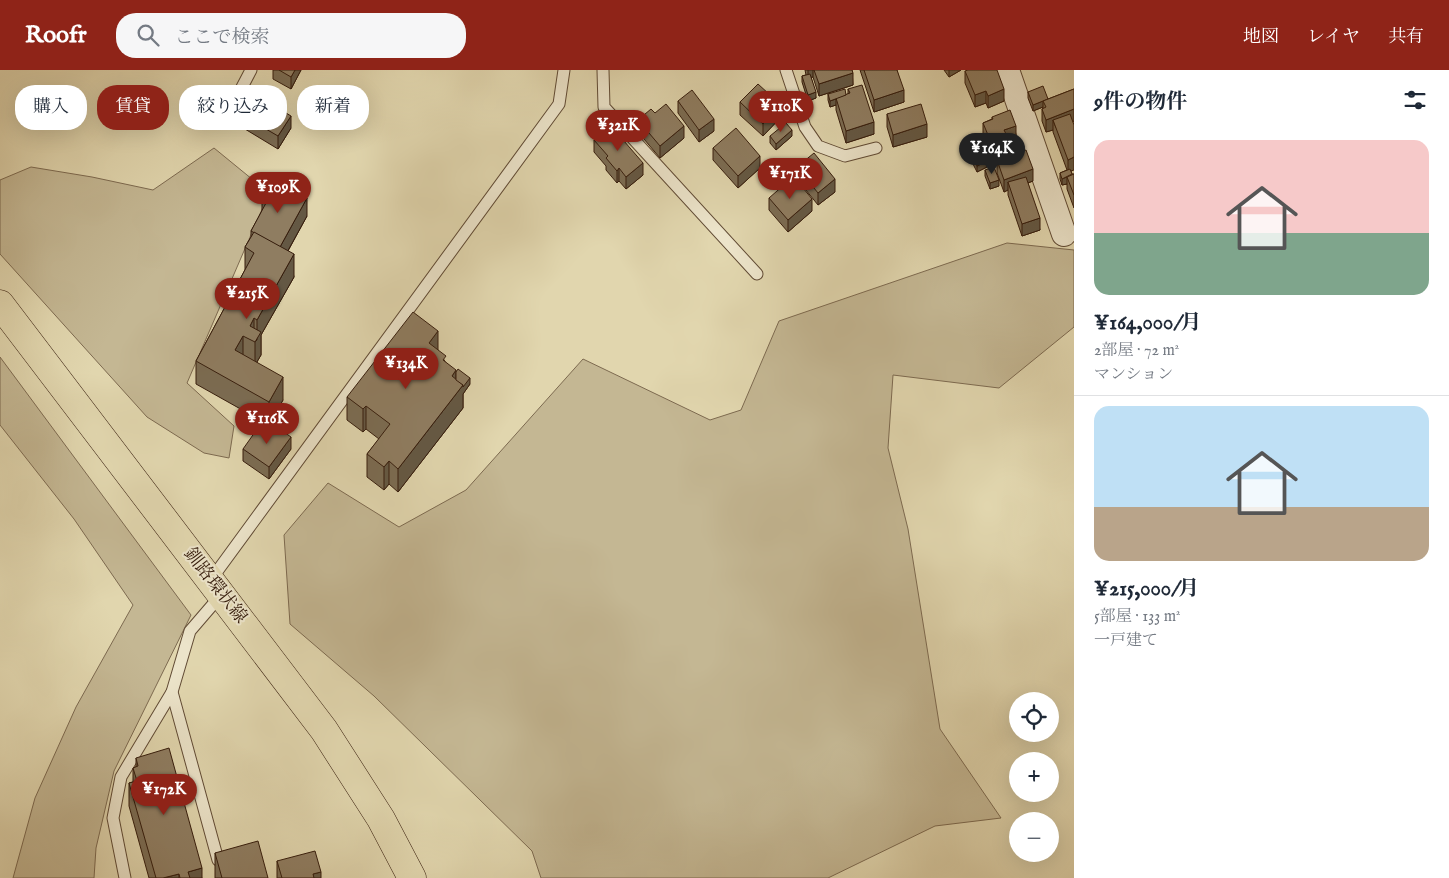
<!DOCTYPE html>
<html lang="ja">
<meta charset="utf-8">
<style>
:root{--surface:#fff;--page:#f6f6f7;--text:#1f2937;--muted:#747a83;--line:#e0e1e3;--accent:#8f2418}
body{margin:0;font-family:"IM FELL English","Noto Serif JP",serif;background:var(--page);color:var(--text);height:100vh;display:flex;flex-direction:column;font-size:19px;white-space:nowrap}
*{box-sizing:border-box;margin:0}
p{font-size:16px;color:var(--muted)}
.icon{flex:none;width:28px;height:28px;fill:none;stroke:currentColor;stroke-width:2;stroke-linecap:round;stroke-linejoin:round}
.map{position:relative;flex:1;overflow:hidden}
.panel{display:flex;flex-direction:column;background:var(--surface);width:375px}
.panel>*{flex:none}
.hud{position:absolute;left:15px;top:15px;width:475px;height:45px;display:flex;gap:10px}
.controls{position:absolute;left:1009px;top:622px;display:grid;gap:10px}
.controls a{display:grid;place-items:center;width:50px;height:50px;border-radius:50%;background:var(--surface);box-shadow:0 5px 20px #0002;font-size:25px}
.price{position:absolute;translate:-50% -42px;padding:0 11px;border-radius:18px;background:var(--accent);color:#fff;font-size:16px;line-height:32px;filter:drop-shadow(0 1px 2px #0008)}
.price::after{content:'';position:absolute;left:50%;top:30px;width:15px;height:11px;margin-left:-8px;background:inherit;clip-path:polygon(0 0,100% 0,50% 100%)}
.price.active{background:#222;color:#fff}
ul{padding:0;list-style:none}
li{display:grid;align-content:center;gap:10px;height:265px;padding:0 20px}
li+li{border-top:1px solid var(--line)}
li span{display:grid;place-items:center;height:155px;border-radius:15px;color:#555}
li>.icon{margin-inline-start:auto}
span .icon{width:90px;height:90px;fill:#fffc;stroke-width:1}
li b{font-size:21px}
h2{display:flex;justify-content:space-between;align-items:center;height:60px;padding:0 20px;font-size:21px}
.tag{padding:0 18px;border-radius:20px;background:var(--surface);box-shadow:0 5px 20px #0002;font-size:18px;line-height:45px}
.tag.active{background:var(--accent);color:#fff}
header{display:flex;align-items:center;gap:30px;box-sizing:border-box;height:70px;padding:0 25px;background:var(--accent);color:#fff}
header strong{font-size:24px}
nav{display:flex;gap:28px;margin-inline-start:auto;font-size:18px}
.search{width:350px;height:45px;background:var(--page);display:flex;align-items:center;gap:12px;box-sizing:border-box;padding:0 18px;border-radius:20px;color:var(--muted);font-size:19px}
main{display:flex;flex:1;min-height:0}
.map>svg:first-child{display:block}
</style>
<header>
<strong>Roofr</strong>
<div class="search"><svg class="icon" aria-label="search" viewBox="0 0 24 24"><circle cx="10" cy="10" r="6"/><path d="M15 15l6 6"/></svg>ここで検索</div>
<nav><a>地図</a><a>レイヤ</a><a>共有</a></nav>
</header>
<main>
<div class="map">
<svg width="1074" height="808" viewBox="0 0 1074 808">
<rect width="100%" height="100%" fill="#e1d6ae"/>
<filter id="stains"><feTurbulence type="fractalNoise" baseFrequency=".004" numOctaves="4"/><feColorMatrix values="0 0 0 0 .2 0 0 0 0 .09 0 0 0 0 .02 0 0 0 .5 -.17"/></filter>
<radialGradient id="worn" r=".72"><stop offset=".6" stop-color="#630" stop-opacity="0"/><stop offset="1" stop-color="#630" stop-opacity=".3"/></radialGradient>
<g fill="#c4b793" stroke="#7d6a50">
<path d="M214,78l55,45 -82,190 47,43 -5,32 -25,-5 -57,-36 -147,-163v-74l31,-13 61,10 61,13z"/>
<path d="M1007,173l67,7v77l-75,61 -106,-13 -5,73 20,81 32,200 61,89 -66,8 -107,52h-287l-9,-27 -158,-155 -84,-72 -6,-89 44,-52 71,44 67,-37 117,-131 127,61 31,-10 38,-89z"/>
<path d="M0,287l191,258 -77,156 -18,77 -2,30h-81l22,-80 41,-91 57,-102 -59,-86 -74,-94z"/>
</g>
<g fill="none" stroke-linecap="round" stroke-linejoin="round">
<defs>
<g id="lane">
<path d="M251,0l-11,21 23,13"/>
<path d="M603,0l1,37 153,167"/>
<path d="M786,0l19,57 13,19 27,10 31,-8"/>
<path d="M210,511l349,-477 5,-34"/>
<path d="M218,790l-46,-168 18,-61 31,-36"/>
<path d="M125,808l-12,-60 8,-41 51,-85"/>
</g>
<path id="street" d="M1007,0l57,164"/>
<path id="primary" d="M0,234l324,426 57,89 31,59"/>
</defs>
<use href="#lane" stroke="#614b35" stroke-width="13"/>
<use href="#street" stroke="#614b35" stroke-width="26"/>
<use href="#primary" stroke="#361d0d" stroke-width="29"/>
<use href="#lane" stroke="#ece4ca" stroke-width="11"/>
<use href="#street" stroke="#ece4ca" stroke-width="24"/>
<use href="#primary" stroke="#e1d6ae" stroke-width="28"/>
</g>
<g fill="#7b6c53" stroke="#361d0d">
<path d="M273,0h28l-10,19 -18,-10z"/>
<path d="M805,0h47l1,15 -34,11 -6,-19h-2l5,21 -8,3 -6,-19v-6l4,-1z"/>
<path d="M860,0h37l7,32 -30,10z"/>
<path d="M944,0h17l-12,7z"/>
<path d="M965,1l39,30 -16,7 -2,-5 -11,4 -10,-24z"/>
<path d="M848,19l26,45 -28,9 -10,-33v-5l-6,2 -2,-7v-6l18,1 2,-1z"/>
<path d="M1074,19v32l-1,1 -2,49 1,3h2v34l-7,-19v-5l-5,1 -2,-6v-6l7,-3 -14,-38v-2l-7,2 -4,-11v-12l1,-1v-1l-10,4 -5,-13v-6l20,7z"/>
<path d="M678,31l36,30 -15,11 -21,-29z"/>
<path d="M740,32l41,15 -18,19 -23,-21z"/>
<path d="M655,43l29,25 -24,20 -22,-26v-12z"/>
<path d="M240,44l51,14 -13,21 -38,-23z"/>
<path d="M887,44l40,23 -34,10 -6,-20z"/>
<path d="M992,47l24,21 -10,4v5l-12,5 -3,-6 -3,2 -5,-13v-12l9,-4z"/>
<path d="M612,56l31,49 -17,14 -7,-8 -2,2 -11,-13v-4l-12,-14v-12l2,-2 -2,-1v-6z"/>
<path d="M770,66h22l-16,14 -6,-7z"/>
<path d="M974,68l11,15h-1l3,14 -10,5 -5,-10v-6l6,-3 -4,-8z"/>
<path d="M713,78l47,20 -22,20 -25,-28z"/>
<path d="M997,90l36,21 -5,2 12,47 -18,6 -14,-41v-5l-4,2 -7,-19z"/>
<path d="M797,97l38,25 -17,13 -21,-26z"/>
<path d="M985,100l14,16 -9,3 -5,-13z"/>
<path d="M791,121l21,20 -24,21 -19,-22v-12z"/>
<path d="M262,130l45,16 -19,35 6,26 -33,58v20l-4,7 26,38 -14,25 -73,-41v-23l49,-91v-23l6,-10v-6l11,-20z"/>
<path d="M438,280l8,13 24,21 -7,10v14l-65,84 -9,-8 -5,6 -17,-13v-23l12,-15 -13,-10 -3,3 -16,-12v-23z"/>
<path d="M273,364l18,15 -22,30 -26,-18v-12z"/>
<path d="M136,688l66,120h-53l-20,-72v-23l4,-1v-14l3,-1z"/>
<path d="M215,783l53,25h-53z"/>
<path d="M277,791l44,17h-44z"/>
</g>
<g fill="#645844" stroke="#361d0d">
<path d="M295,0h6l-10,19v-12z"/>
<path d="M808,0h5v7l-5,1z"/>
<path d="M949,0h12l-12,7z"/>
<path d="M853,3v12l-34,11v-12z"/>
<path d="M1004,19v12l-16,7v-12z"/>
<path d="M904,20v12l-30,10v-12z"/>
<path d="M986,21v12l-11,4v-12z"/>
<path d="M816,22v6l-8,3v-6z"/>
<path d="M836,29v6l-6,2v-6z"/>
<path d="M1043,31v6l-10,4v-6z"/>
<path d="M781,35v12l-18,19v-12z"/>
<path d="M1074,39v12l-18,7 -3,-8v10l-7,2v-12z"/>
<path d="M291,46v12l-13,21v-13z"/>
<path d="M714,49v12l-15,11v-12z"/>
<path d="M612,50v6l-10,10z"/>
<path d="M874,52v12l-28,9v-12z"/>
<path d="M927,54v13l-34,10v-12z"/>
<path d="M684,56v12l-24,20v-12z"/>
<path d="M1016,56v12l-10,4v5l-12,5v-13l10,-9z"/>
<path d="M792,60v6l-16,14v-6z"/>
<path d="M991,64v12l-3,2v-13z"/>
<path d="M985,77v6l-6,2v-6z"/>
<path d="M760,86v12l-22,20v-12z"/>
<path d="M1074,87v13l-6,2v-12z"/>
<path d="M987,91v6l-10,5v-6z"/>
<path d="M643,93v12l-17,14v-12z"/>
<path d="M619,98v13l-2,2v-12z"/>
<path d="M1033,99v12l-22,8 -3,-7v8l-4,2v-12z"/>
<path d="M1067,107v7l-5,1v-6z"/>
<path d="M835,109v13l-17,13v-12z"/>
<path d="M999,110v6l-9,3v-6z"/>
<path d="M307,128v18l-27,49v-18z"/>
<path d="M812,129v12l-24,21v-12z"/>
<path d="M1040,148v12l-18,6v-12z"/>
<path d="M294,184v23l-33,58v20l-6,10v-23l2,-2v-20z"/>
<path d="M254,248v23l-4,-15z"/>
<path d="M438,261v23l-9,-11z"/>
<path d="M243,266v23l-8,-9z"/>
<path d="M456,300v23l-4,-17z"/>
<path d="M283,307v23l-14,25v-23z"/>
<path d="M470,308v6l-7,10v14l-65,84v-23l65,-84z"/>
<path d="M366,336v23l-3,3v-23z"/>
<path d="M291,367v12l-22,30v-12z"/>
<path d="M389,391v23l-5,6v-23z"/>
<path d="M202,798v10h-14v-6z"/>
<path d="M321,802v6h-8v-4z"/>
<path d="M179,804v4h-16z"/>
</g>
<g fill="#8f7d61" stroke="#361d0d">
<path d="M279,0h16l-4,7z"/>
<path d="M814,0h38l1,3 -34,11z"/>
<path d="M864,0h33l7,20 -30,10z"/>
<path d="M968,0h29l7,19 -16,7 -2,-5 -11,4 -10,-24z"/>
<path d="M810,4l6,18 -8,3 -6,-19z"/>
<path d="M758,14l23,21 -18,19 -23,-22z"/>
<path d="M862,15l12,37 -28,9 -10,-33 14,-5 -2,-4z"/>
<path d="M1043,16l5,13 -15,6 -5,-13z"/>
<path d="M845,19l1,6 -16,6 -2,-7z"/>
<path d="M1074,19v20l-28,11 -4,-11 4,-2 -3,-6z"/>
<path d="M692,20l22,29 -15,11 -21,-29z"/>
<path d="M253,23l38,23 -13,20 -38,-22z"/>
<path d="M666,34l18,22 -24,20 -22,-26 13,-11 4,4z"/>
<path d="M921,34l6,20 -34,11 -6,-21z"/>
<path d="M1010,40l6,16 -12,4 2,4 -12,5 -3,-5 -3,1 -5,-12 10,-4 -1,-2z"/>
<path d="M1070,44l4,11v32l-6,3 -15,-40z"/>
<path d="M603,45l9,5 -7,12 -4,3 -7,-4z"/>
<path d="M786,53l6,7 -16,14 -6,-8z"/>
<path d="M611,56l32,37 -17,14 -7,-9 -2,3 -11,-13 2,-2 -14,-16z"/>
<path d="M736,58l24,28 -22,20 -25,-28z"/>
<path d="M981,66l4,11 -6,2 -5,-11z"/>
<path d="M1026,80l7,19 -29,11 -7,-20z"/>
<path d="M983,81l4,10 -10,5 -5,-10z"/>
<path d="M814,83l21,26 -17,14 -21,-26z"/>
<path d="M994,97l5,13 -9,3 -5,-13z"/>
<path d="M1070,99l2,5 -10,5 -2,-6z"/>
<path d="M1074,104v21l-7,-18z"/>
<path d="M1026,107l14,41 -18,6 -14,-42z"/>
<path d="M281,113l26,15 -27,49 -29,-16 15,-28 -4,-3 9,-16 7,4z"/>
<path d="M799,113l13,16 -24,21 -19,-22 16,-14 6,7z"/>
<path d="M254,162l40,22 -37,66 -3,-2 -4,8 11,6 -6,10 -12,-6 -8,14 48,27 -14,25 -73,-41 58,-108 -9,-6z"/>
<path d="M413,242l25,19 -9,12 17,13 -3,4 13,10 -4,6 11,9 -65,84 -9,-8 -5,6 -17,-13 23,-30 -24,-18 -3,3 -16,-12z"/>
<path d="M458,299l12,9 -7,9v-2l-7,-5v-8z"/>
<path d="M260,355l13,9 5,-6 13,9 -22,30 -26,-18z"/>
<path d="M169,678l33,120 -14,4 2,6h-10l-1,-4 -16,4h-7l-27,-95 8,-2 -4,-13 5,-2 -2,-8z"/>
<path d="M258,771l10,37h-46l-7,-25z"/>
<path d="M315,781l6,21 -8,2 1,4h-32l-5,-17z"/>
</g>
<g text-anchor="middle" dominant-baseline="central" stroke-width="4" stroke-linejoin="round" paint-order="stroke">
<g font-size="18" fill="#361d0d" stroke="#ece4ca">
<text transform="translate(215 516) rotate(52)">釧路環状線</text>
</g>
</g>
<rect width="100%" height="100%" filter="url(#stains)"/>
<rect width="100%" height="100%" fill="url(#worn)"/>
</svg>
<div class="controls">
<a><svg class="icon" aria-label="locate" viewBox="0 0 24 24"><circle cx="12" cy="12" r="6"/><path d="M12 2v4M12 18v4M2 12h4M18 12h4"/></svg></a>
<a>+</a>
<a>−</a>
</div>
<b class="price" style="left:781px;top:63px">¥110K</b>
<b class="price" style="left:618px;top:82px">¥321K</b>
<b class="price active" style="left:992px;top:105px">¥164K</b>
<b class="price" style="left:790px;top:130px">¥171K</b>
<b class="price" style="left:278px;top:144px">¥109K</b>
<b class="price" style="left:247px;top:250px">¥215K</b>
<b class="price" style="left:406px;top:320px">¥134K</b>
<b class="price" style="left:267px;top:375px">¥116K</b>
<b class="price" style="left:164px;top:746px">¥172K</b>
<div class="hud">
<a class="tag">購入</a>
<a class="tag active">賃貸</a>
<a class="tag">絞り込み</a>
<a class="tag">新着</a>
</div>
</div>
<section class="panel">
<h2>9件の物件<svg class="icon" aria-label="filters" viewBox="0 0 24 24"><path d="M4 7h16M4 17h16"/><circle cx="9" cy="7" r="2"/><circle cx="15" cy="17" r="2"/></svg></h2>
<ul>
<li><span style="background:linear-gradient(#f6c9c9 60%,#7fa58c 0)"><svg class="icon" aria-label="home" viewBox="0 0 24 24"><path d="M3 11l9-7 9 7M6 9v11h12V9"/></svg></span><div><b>¥164,000/月</b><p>2部屋 · 72 m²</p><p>マンション</p></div></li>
<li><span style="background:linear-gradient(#bfe0f5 65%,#b9a48a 0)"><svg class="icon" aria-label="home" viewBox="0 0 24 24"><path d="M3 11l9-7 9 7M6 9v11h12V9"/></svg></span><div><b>¥215,000/月</b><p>5部屋 · 133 m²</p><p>一戸建て</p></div></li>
</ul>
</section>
</main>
